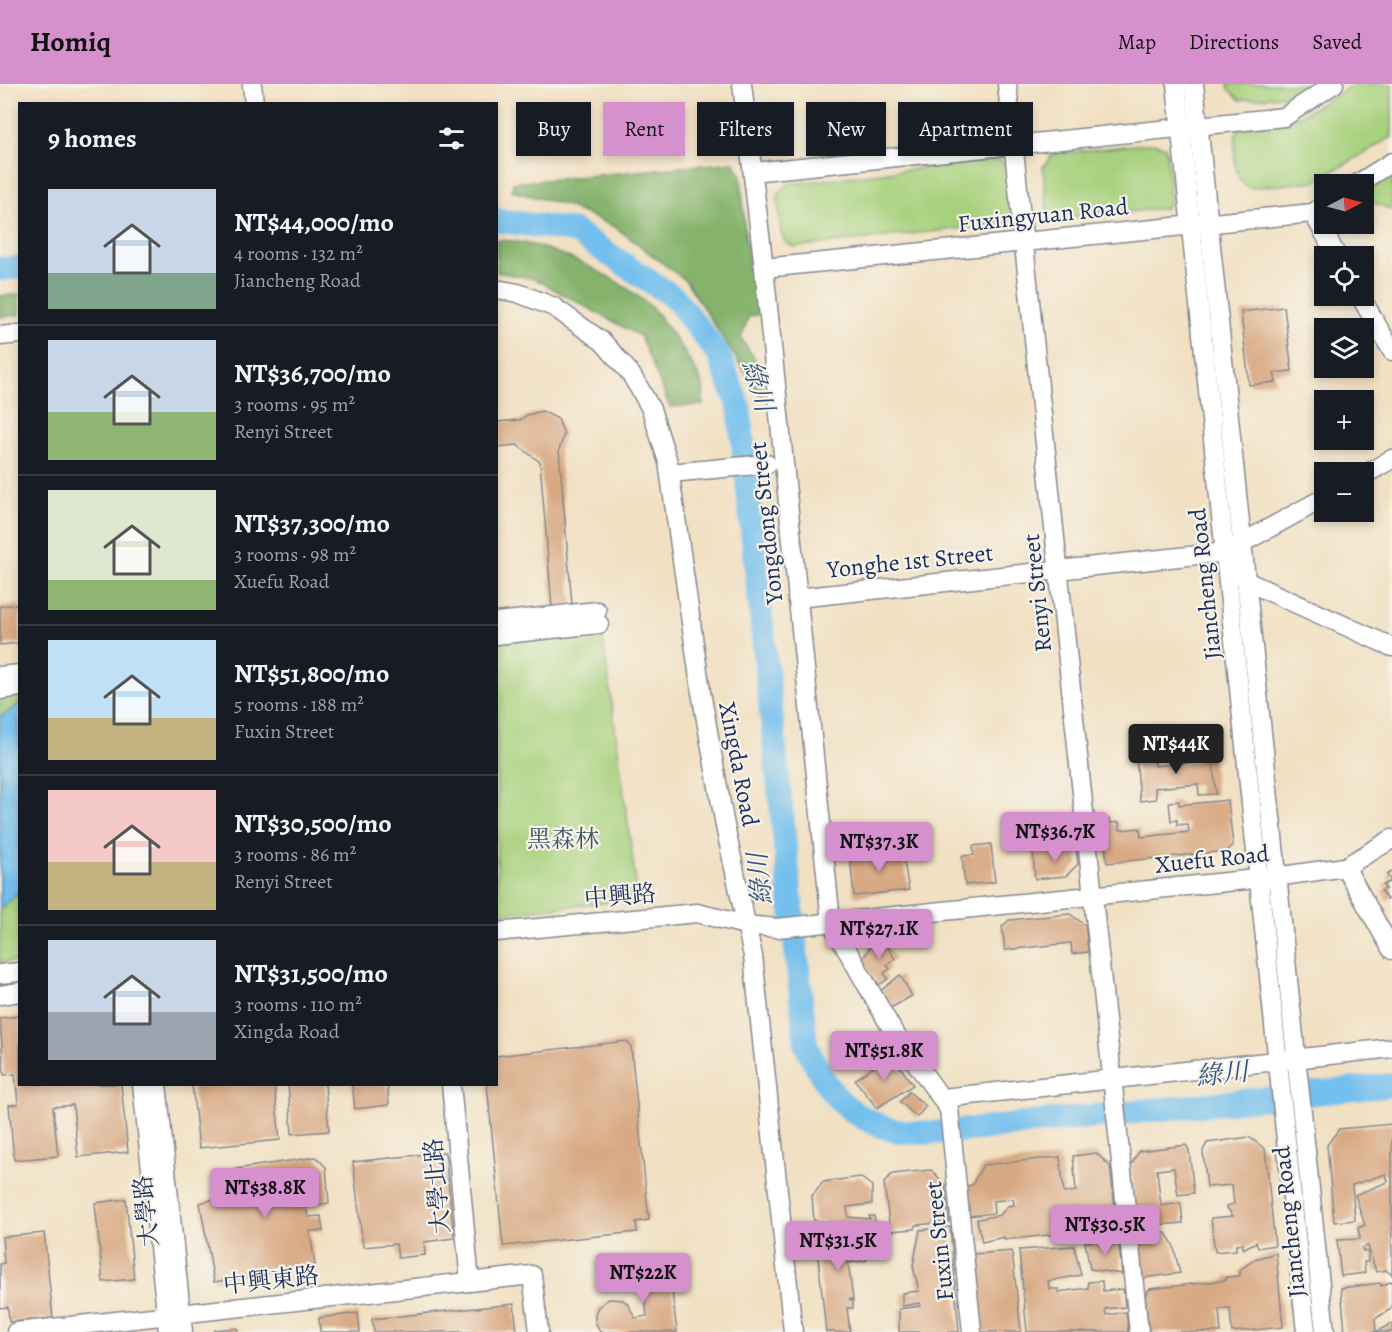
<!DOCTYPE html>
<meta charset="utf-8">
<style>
:root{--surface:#171b24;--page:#242831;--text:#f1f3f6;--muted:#9ea1a6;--line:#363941;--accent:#d690ce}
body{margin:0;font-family:Alegreya,"Noto Serif TC",serif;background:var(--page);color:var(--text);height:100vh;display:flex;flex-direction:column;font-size:22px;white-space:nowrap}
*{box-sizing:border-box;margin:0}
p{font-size:20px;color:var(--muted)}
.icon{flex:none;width:33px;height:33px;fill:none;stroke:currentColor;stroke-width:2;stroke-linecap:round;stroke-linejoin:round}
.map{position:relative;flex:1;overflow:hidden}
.panel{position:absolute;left:18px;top:18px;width:480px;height:984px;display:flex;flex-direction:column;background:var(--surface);border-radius:0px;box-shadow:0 3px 9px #0003}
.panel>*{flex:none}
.banner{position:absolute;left:516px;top:18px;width:570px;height:54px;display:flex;gap:12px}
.needle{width:39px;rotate:84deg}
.tools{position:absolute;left:1314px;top:90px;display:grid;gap:12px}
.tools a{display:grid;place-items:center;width:60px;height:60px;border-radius:0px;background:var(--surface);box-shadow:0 3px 9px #0003;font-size:30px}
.price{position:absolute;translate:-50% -51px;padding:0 14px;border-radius:6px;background:var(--accent);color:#111;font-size:20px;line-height:39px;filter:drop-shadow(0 2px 3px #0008)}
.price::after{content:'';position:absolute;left:50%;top:36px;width:18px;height:14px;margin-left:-9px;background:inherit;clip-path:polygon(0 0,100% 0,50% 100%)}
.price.selected{background:#222;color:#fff}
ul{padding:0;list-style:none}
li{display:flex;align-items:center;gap:18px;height:150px;padding:0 30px}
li+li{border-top:2px solid var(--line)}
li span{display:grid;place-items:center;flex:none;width:168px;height:120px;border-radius:0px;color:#555}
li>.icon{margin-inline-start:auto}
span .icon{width:72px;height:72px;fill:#fffc;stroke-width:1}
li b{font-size:26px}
h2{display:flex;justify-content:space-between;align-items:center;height:72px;padding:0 30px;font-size:26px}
.chip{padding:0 21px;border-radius:0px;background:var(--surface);box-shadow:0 3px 9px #0003;font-size:21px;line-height:54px}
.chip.selected{background:var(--accent);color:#111}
header{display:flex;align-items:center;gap:36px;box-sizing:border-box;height:84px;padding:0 30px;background:var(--accent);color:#111}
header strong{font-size:28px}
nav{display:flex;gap:33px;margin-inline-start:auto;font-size:21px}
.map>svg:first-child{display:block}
</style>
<header>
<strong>Homiq</strong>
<nav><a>Map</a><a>Directions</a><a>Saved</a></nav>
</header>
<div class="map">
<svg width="1392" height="1248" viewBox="0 0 1392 1248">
<rect width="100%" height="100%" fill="#f7f3e8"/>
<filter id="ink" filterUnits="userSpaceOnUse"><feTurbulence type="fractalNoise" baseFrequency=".0167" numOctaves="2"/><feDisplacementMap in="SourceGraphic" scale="12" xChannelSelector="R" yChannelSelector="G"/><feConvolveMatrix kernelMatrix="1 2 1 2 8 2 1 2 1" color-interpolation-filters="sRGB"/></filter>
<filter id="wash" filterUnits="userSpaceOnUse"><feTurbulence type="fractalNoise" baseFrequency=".008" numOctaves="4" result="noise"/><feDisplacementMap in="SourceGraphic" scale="24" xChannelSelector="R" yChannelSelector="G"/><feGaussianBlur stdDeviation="1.35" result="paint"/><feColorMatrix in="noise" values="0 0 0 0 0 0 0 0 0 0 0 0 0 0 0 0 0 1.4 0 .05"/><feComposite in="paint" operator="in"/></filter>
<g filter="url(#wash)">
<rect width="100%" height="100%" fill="#f1e0c2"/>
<g fill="#a7d17d" stroke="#61806e" stroke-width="1.5">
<path d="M1228,0h82l-17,11 -53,5 -11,-11z"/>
<path d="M1355,0h37v53l-76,44 -66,7c-4,-2 -9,-5 -11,-10 -5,-11 -7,-39 0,-50l53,-8z"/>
<path d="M1154,59l12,4 5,52 -5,9 -107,11 -8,-2 -4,-8 -4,-42 10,-13z"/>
<path d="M998,75l12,10 5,50 -6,4 -215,24 -8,-4 -5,-10 -3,-34 1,-7 10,-8z"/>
<path d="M1392,89v37l-28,-11v-10z"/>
<path d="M602,547l36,268 -141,15 -1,-272z"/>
<path d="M19,610v267l-19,2v-267z"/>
</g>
<g fill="#85b36c" stroke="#507165" stroke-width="1.5">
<path d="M734,78l7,13 4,60 13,80 -9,1 -8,22 19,29 3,33 -77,-119 -71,-54 -50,-22 -53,-14 1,-8z"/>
<path d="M496,156c49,0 118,35 154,66 11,10 50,67 53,81 1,5 0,12 0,18l-33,2 -30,-71 -105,-57 -38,-7z"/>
<path d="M19,210v21l-19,2v-21z"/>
</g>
<path fill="#73bfed" stroke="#4777a6" stroke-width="1.5" d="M19,620v191l-2,-1 -17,15v-191z"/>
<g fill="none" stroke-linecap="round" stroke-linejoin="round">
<g stroke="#73bfed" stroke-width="24">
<path d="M496,136l78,11 101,67 43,56 21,52 67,639c22,45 33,67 83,84 30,10 115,-3 150,-7 118,-12 235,-25 353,-37"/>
<path d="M0,185l20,-2"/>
</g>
</g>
<g id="blocks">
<g fill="#d8a983">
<path d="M1284,223l8,64 -18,2 2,9 -27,3 -8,-73z"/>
<path d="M542,327l16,8 6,15 -5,16 13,155 -20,2 -12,-145 -23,-17 -21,2v-25l24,-2 7,-5z"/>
<path d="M20,520v39l-20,2v-39z"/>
<path d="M1212,665l4,45 -17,1 -1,-11 -43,4 1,11 -16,2 -4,-45 18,-1 1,11 40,-4 -1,-11z"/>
<path d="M1228,716l5,46 -6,5 -120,12 -4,-44h6l1,4 9,-1 1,8 20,-2 1,9 48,-5 -1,-8 -11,1v-5l-6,1 -2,-19 10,-1v4z"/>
<path d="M991,760l4,38 -30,3 -3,-29 12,-1 -1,-9z"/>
<path d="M1076,764l2,16 -12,12 -31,3 -2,-27z"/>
<path d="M902,766l7,40 -55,6 -4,-40z"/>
<path d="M1392,787v26l-5,3 -6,-9 5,-2 -3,-4 8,-4 -4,-6z"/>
<path d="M1070,830l15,11 3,27 -16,2 -1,-11 -66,7 -3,-23 7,-7z"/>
<path d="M882,853l13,22 -8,6 3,4 -6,4 4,6 -9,6 -17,-24 9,-16z"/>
<path d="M900,891l12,21 -25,14 -10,-16z"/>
<path d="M20,932v68h101l7,68 -50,5 -5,-52 -20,2 5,49 -44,4 -5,-55 9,-1 -3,-30 -11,1 -4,-57z"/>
<path d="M627,957l4,6 18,173 -13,2 1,10 -134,14 -16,-162h9v-28z"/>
<path d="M891,970l22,31 -36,23 -22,-28z"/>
<path d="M192,1000h82l6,56 -81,8z"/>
<path d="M288,1000h37l4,47 -37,3z"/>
<path d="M352,1000h35l2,21 -34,4z"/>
<path d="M909,1008l17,14 -9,11 -17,-15z"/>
<path d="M1392,1040v151l-6,-5 -10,2 -8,-26 -6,2 1,3 5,1v10h-4l1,11 -24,3 -4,-36 23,-1 -2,-11 7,-3 -10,-30 33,-13 -2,-8 -34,11 3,35 -21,2 -7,-77 12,-16z"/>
<path d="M1249,1053l16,12 10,96 -17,3 -2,-6 -13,7v-5l-7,1v5l-21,2 -4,-34 22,-2 -7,-10 8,-2 -2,-19 -25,2 -4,-36 4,-8z"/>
<path d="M1186,1061l3,5 5,43 -16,2 -4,-27 -17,2 4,36 20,-3 2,20 -25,2v8h8l7,11 7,29 -37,5 -12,-112 8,-15z"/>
<path d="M445,1068l9,86 -30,4 1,13 -27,3 -2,-14 -33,3 -10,-85z"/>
<path d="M1096,1069l14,13 7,61 -113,13v-3l-22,5 -5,-23 23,-4 8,-9 6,-1 -1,-6 -20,2 1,12 -25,3 -3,-30 6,-1 11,-20 77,-8 4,36 12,-2 -3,-35z"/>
<path d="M316,1073l10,10 3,36 -23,4 2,10 13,-1 2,15h-13l5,34 -101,17 -14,-79 29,-8v-25z"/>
<path d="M931,1086l14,14 4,38 -33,3 -1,4 -25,2 -6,-48 8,-9z"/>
<path d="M860,1093l12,9v18l-25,3 1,10 22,2 -1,-3h5l2,10 -62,-5 -2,-25 11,-14z"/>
<path d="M126,1115l8,80 -31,3 -8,-79z"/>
<path d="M845,1141l1,5 13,-1 2,7 5,-1 3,22 -4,4 -17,2 5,36h-4l4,2v7h-6l3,24h-24l-11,-104z"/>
<path d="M950,1143l9,105h-60v-23l21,-3v-3l-18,3v-13l17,-2 -6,-25 7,-36z"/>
<path d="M44,1149l9,85 -44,4 -1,-15 -8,1v-44l4,-1 -2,-26z"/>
<path d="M1118,1154l4,36 -32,-5 -5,-27z"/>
<path d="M1074,1162l7,29 -33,6 1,8h9v3l30,-4v-6l14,-1 1,10 20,-2 2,18 -20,2 1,6 20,-3 2,20h-101l-8,-82z"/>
<path d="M1012,1167l9,81h-41l-7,-78z"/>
<path d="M1276,1169l7,74 -51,5 -2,-24 -11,1 2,23h-72l-4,-37 5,-6 76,-9v-3l14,-1v-6l15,-11z"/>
<path d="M668,1174l9,74h-77l-5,-11v-7l3,-7 11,-8 14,1 5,4 7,14 12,-2 -7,-55z"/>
<path d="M1392,1197v27l-17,11 1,13 16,-9v9h-47l-4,-44 39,-5 1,3z"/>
<path d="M514,1220l3,28h-143l-2,-13z"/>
<path d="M358,1229l2,19h-40l-1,-14z"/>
<path d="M237,1244l1,4h-23v-2z"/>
</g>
</g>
</g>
<g filter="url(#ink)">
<use href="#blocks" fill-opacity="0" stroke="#868890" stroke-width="1.5"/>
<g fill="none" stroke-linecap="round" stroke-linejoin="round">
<defs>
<g id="minor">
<path d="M252,0l2,20"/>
<path d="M742,0l22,184 67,654 62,109 56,78 23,223"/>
<path d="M1007,0l132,1248"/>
<path d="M1176,0l130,1248"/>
<path d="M1194,0l131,1248"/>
<path d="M753,88l531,-55 50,-33"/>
<path d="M1357,100l35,-22"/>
<path d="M1313,129l24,43"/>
<path d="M764,184l549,-55 11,-8"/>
<path d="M496,205l22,4 36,14 49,35 27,31 11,18 10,18 17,53 33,230 24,134 28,130 40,376"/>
<path d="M1360,212l32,55"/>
<path d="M0,252l20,-2"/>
<path d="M670,389l97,-9"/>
<path d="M1364,391l28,-16"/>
<path d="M1231,465l93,-51"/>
<path d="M797,514l429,-46 22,30 144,65"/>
<path d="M496,538l101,-11"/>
<path d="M496,551l103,-11"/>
<path d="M0,592l20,-2"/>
<path d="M0,606l20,-3"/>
<path d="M1345,783l47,83"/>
<path d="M496,848l201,-19 49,12 31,3 498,-51 70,-10 47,-28"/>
<path d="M0,890l20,-2"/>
<path d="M0,911l20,-3"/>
<path d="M142,1000l26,248"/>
<path d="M157,1000l26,248"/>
<path d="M451,1000l19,198"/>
<path d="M943,1014l449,-50"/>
<path d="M16,1248l516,-57 7,57"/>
</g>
</defs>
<use href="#minor" stroke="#868890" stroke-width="21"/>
<use href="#minor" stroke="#fff" stroke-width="18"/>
</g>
</g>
<g text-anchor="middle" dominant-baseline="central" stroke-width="4.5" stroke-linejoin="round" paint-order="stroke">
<g font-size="24" fill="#1b2f5e" stroke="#f7f3e8">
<text transform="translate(1043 131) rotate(-6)">Fuxingyuan Road</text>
<text transform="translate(766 439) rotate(-96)">Yongdong Street</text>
<text transform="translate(910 477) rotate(-6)">Yonghe 1st Street</text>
<text transform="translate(1205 500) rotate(-96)">Jiancheng Road</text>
<text transform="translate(1037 509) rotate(-96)">Renyi Street</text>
<text transform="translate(739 680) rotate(79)">Xingda Road</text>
<text transform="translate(1212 775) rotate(-6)">Xuefu Road</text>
<text transform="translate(620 812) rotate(-5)">中興路</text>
<text transform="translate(437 1102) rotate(-95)">大學北路</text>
<text transform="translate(146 1127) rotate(-96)">大學路</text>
<text transform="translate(1289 1138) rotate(-96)">Jiancheng Road</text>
<text transform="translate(939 1157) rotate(-96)">Fuxin Street</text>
<text transform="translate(271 1196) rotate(-6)">中興東路</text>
</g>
<g font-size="24" fill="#3e5866" stroke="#f7f3e8">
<text x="563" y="755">黑森林</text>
</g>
<g font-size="26" font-style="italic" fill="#315382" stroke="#f7f3e8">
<text transform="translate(758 302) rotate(73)">綠川</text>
<text transform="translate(760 795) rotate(-96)">綠川</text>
<text transform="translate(1222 990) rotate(-6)">綠川</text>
</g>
</g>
</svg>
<div class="tools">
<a><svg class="needle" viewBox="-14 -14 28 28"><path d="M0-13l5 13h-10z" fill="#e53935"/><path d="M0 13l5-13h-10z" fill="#9ea1a6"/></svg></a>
<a><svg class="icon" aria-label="locate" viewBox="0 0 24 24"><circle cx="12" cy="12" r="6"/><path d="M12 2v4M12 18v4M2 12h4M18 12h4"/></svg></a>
<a><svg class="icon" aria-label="layers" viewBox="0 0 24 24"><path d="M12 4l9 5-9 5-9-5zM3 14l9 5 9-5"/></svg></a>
<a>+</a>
<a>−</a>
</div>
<b class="price selected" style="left:1176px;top:691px">NT$44K</b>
<b class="price" style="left:1055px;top:779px">NT$36.7K</b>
<b class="price" style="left:879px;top:789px">NT$37.3K</b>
<b class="price" style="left:879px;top:876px">NT$27.1K</b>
<b class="price" style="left:884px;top:998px">NT$51.8K</b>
<b class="price" style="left:265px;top:1135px">NT$38.8K</b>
<b class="price" style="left:1105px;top:1172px">NT$30.5K</b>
<b class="price" style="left:838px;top:1188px">NT$31.5K</b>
<b class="price" style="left:643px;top:1220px">NT$22K</b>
<div class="banner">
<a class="chip">Buy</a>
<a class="chip selected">Rent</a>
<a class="chip">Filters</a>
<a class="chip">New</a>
<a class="chip">Apartment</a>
</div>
<section class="panel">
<h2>9 homes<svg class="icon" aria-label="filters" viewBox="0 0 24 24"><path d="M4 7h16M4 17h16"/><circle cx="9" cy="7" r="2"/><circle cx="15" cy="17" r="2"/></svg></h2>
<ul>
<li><span style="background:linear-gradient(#c9d6e8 70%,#7fa58c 0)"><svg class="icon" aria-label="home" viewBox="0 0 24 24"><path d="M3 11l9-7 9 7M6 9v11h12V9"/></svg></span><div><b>NT$44,000/mo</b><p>4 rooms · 132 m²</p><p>Jiancheng Road</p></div></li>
<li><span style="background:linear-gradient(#c9d6e8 60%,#8fb573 0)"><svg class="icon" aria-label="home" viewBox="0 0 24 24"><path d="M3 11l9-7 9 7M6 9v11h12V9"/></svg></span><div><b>NT$36,700/mo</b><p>3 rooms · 95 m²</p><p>Renyi Street</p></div></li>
<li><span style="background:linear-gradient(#dfe7d0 75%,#8fb573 0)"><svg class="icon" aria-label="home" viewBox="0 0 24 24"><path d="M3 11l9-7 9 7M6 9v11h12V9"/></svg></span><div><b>NT$37,300/mo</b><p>3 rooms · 98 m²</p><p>Xuefu Road</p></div></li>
<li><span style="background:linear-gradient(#bfe0f5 65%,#c2b280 0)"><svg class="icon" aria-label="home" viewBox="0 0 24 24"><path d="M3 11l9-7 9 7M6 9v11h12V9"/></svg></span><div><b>NT$51,800/mo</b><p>5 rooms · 188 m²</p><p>Fuxin Street</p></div></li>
<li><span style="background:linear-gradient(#f6c9c9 60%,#c2b280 0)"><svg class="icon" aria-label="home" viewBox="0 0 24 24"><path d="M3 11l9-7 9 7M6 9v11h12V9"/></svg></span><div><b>NT$30,500/mo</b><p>3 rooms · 86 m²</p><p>Renyi Street</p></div></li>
<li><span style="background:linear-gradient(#c9d6e8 60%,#9aa5b1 0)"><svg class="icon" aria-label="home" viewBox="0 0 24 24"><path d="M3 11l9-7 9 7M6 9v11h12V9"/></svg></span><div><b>NT$31,500/mo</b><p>3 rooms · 110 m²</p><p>Xingda Road</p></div></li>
</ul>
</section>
</div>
